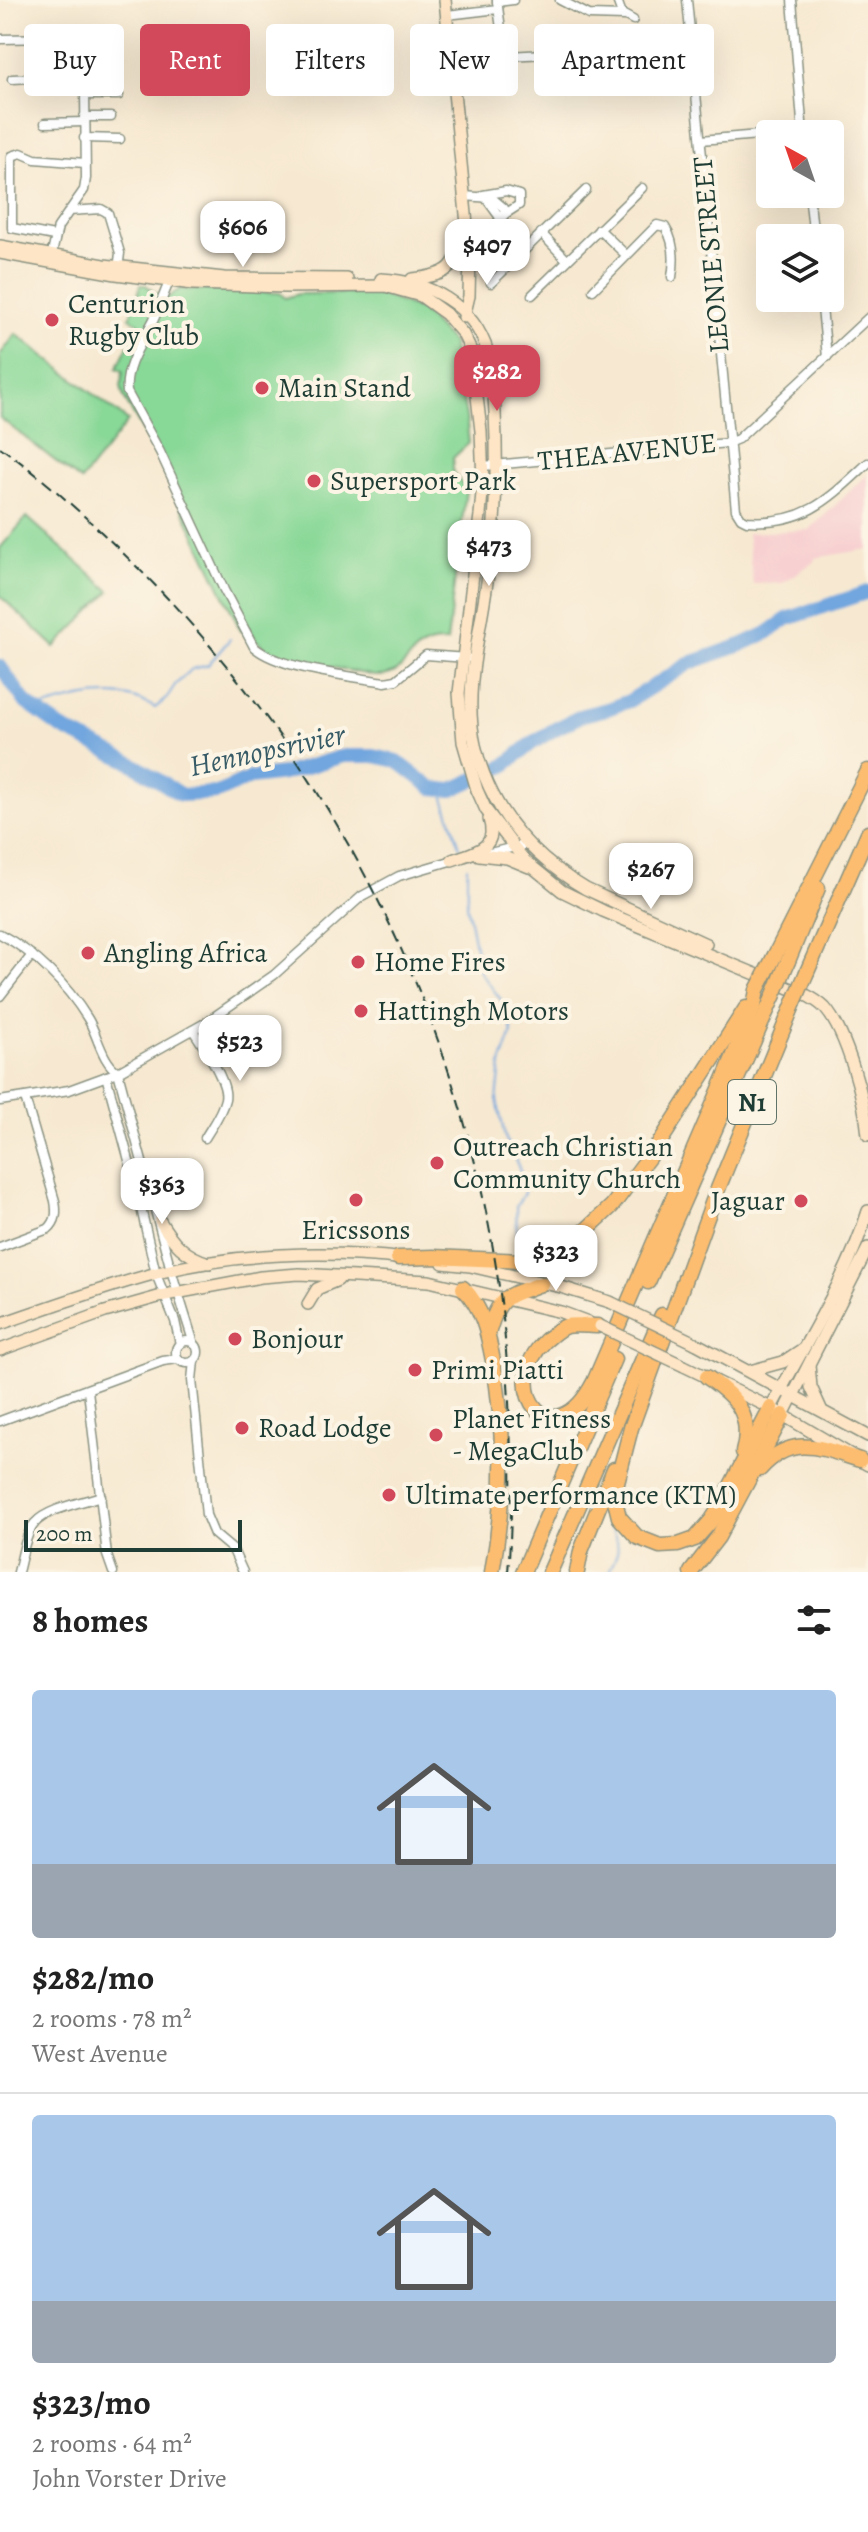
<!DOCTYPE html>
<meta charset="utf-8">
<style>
:root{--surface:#fff;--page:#f6f6f6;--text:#222;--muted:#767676;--line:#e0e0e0;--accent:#d1495b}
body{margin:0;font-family:Alegreya,serif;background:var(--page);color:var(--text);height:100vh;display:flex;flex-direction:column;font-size:30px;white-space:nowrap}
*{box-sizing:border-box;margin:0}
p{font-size:26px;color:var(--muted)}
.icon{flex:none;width:44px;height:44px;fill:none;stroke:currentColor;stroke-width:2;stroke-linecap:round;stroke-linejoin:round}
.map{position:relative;height:1572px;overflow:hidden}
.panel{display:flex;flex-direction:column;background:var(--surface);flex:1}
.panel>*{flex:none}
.hud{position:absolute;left:24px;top:24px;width:820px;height:72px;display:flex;gap:16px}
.needle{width:52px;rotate:320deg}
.tools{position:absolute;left:756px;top:120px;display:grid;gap:16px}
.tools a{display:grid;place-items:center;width:88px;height:88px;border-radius:8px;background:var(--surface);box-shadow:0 8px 32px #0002;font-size:40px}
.scale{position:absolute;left:24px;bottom:20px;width:218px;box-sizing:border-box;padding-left:8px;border:4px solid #1f3d34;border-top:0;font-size:22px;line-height:28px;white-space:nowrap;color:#1f3d34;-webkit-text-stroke:6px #fcf5e5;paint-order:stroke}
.price{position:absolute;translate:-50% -68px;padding:0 18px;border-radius:16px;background:#fff;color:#222;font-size:26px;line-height:52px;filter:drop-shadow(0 2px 4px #0008)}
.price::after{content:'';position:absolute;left:50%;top:48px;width:24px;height:18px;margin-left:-12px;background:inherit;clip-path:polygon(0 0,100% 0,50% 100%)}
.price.active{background:var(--accent);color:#fff}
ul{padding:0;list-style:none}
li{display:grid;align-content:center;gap:16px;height:424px;padding:0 32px}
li+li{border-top:2px solid var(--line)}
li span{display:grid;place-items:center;height:248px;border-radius:8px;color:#555}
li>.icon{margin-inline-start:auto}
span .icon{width:144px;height:144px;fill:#fffc;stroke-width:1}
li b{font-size:34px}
h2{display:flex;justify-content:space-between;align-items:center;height:96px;padding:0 32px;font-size:34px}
.tag{padding:0 28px;border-radius:8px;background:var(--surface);box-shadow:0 8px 32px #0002;font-size:28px;line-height:72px}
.tag.active{background:var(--accent);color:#fff}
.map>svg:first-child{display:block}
</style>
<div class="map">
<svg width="868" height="1572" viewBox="0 0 868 1572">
<rect width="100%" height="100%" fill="#fcf5e5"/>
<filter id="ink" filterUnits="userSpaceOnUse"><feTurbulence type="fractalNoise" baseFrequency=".0125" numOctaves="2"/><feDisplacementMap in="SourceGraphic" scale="16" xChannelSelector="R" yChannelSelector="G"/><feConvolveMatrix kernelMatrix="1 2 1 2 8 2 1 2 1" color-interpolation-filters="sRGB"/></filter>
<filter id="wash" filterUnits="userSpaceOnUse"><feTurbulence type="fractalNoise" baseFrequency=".006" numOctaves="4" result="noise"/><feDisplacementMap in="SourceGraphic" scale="32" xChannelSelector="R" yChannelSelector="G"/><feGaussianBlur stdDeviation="1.8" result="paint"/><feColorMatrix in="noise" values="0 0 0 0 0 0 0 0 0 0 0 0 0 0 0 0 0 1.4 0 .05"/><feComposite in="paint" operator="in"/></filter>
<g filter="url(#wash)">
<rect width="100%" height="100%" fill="#f7e9d1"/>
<path fill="#f7cfd0" d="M868,474v75l-53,9v3l-32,22 -30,1 -6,-51 62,-3z"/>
<g fill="#88d897" stroke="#548a66" stroke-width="2">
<path d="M141,285h5l8,7 13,6 13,-9 100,4 5,5 13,-4 78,-1 45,17 31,33 14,73 3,27 -16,15v14l13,18 -19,152c-7,0 -15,0 -21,3 -23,10 -19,32 -51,31l-102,-21 -18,-16 -6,-12 -8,4 -85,-177 -32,-56 -3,-11 2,-16 -6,-3 22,-45 -9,-5z"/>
<path d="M16,334l112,87 -47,60 -81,-63v-63z"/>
<path d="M27,517l83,74 -55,56 -55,-51v-48z"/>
</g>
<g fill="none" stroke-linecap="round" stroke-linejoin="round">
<g stroke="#71a6de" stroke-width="2">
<path d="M35,710c38,-12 85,-26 120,-2l11,-9 9,-14 17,-16 16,-4 22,-26"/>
<path d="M441,789l19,58"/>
<path d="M467,867v38l13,67 25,33 7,27 -11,32 -4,36 8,37 19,42v14l-8,14 1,27"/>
<path d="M609,1527c14,19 9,25 0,45"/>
</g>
<path stroke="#71a6de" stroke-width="14" d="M0,666l26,37 35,25 69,34 51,33 36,-2 33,-15 33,-4 60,-18h31l23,5 35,27 19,2 53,-24 27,-22 24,-15 28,-14 24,-6 22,-8 61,-38 51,-18 26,-12 20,-14 81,-27"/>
</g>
</g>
<g filter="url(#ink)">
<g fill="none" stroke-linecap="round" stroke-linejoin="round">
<defs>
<g id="street">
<path d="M497,0l7,50 3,6 39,-2"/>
<path d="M560,0l29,15 35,1"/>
<path d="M617,0l5,14 11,6"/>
<path d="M687,0l49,510 5,8 6,3c58,4 82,-22 121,-58"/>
<path d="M792,0l11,134"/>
<path d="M497,2l16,-2"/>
<path d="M447,15l51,-6"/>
<path d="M1,39l55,-1 17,15 2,25 10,13 1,87 -2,12 -26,37 -7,31"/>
<path d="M12,79l63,-3"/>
<path d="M85,95h34"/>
<path d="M84,117h27"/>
<path d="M45,123l39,-1"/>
<path d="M773,134l30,-2"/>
<path d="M84,138l36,1"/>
<path d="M701,140l69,-6"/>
<path d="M809,194l5,44"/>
<path d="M483,195l23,-4 13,4v10l-14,9"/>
<path d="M463,196l29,2 12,10 1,6 -15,17v11l20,22"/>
<path d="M485,197l16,22"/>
<path d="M69,211l32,-2 7,4 12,40 -2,17"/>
<path d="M599,229l27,26"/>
<path d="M541,233l26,27"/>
<path d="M54,236l-42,-8v-72l9,-3 14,6 50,4"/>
<path d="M169,282c-5,12 -10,25 -15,37 -11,22 -30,47 -27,73l33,60 64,138 30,57c25,22 96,29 131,35l11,-2 30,-25 41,3"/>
<path d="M491,283l95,-93"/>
<path d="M593,290l64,-65 8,2c10,15 10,32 7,50"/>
<path d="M532,295l110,-107"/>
<path d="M821,298l6,59"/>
<path d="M483,466l245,-23 10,-4 130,-121"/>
<path d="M490,853l37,-9"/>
<path d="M0,934c36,19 67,51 88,85 10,17 14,43 30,53l53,198 23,74"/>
<path d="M0,996l32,-41"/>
<path d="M193,1030c9,15 36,52 32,69 -3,14 -13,27 -20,39"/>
<path d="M106,1076l30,110 20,88 19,47 5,23"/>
<path d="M0,1101l69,-11 49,-18 87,-49 69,-48 88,-79 37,-20 58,-17"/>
<path d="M0,1247l48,-18c9,-8 9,-17 7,-28l-30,-103"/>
<circle cx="187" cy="1352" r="11"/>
<path d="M194,1361l-2,19 14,135 8,19 19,16 10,22"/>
<path d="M88,1390l19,165 6,17"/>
<path d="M0,1421l163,-60 15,-2"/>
<path d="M18,1572c4,-14 7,-38 17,-49 12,-14 48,-21 66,-27"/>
</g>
<g id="secondary">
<path d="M445,0l25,255 -1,41 -5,21"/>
<path d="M0,246l104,19 120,13 123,1"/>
<path d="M0,253l116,21 77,10 93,3 99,-1 36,10 25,18 17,20 9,19 9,78 2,51 -3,33 -21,178 4,49 14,48 9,20 39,51 37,30 41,20 201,83c8,4 15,8 21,14 22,25 40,94 43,127"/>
<path d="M381,279c46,2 93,25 107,74 5,19 6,40 7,60 3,57 1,112 -8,169 -7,53 -24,110 -12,163 15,65 55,111 111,144l120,55"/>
<path d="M412,279c39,-4 46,-12 50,-50"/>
<path d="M479,855l28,3 22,9"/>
<path d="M452,860c22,-8 47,-11 37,-41"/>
<path d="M160,1221c13,22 25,35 49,42"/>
<path d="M443,1263l27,3 91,21 49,15"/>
<path d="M308,1304l9,-15 21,-9"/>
<path d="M0,1324c52,-18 104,-37 157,-51 81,-20 166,-23 249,-14"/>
<path d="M695,1343l173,93"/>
<path d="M0,1350l105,-38 60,-17 96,-18 38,-3 130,7 132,31 27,10"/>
<path d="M809,1365l2,22 10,22"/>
<path d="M684,1366l87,42 97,57"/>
<path d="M750,1371l33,-9 18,-12"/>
<path d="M771,1408c33,-63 76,-129 97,-197"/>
<path d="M783,1415l85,-167"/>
</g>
<g id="highway">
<path d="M775,955l93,-184"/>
<path d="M788,961l30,-73"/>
<path d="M807,972l61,-139"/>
<path d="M398,1258l35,-1 91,4 27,-7 21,-11 40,-37 48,-64 86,-134"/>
<path d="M648,1282l125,-285"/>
<path d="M463,1288c20,20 25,46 30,73 13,71 12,140 -1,211"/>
<path d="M598,1326c-10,0 -23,-2 -32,0 -8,3 -15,10 -21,15 -48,47 8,120 49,41l131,-305 29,-71 3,-16"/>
<path d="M488,1334c11,-39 17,-37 53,-50"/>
<path d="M707,1377c29,20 46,37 36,75"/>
<path d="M771,1408l-51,99 -9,14 -16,18 -17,6 -18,1 -23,-9 -18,-20 -4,-16 1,-15 15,-58 82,-227 80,-196"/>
<path d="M760,1469c32,-36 61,-21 100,-9"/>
<path d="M523,1572l91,-213"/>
<path d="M550,1572l112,-257"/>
<path d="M577,1572l4,-21 33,-82"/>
<path d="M691,1572l27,-35 65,-122"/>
</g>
</defs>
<use href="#street" stroke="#8b9382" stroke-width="11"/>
<use href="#secondary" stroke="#8b9382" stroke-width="14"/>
<use href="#highway" stroke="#8b9382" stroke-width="17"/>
<use href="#street" stroke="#fff" stroke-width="8"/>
<use href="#secondary" stroke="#fee5c5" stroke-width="11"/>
<use href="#highway" stroke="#fcbd6f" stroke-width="14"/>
<path stroke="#1f3d34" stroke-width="2" stroke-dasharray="12 6" stroke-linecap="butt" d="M0,447c49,35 94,77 136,119 197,195 327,454 364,728 6,43 8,86 10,129 2,50 2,99 -2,149"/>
<defs>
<g id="secondary-bridge">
<path d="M610,1302l85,41"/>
<path d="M600,1326l84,40"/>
</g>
<g id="highway-bridge">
<path d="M757,990l18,-35"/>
<path d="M773,997l15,-36"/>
<path d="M793,1005l14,-33"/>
</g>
</defs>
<use href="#secondary-bridge" stroke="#8b9382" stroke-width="14" stroke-linecap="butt"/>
<use href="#highway-bridge" stroke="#8b9382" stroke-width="17" stroke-linecap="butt"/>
<use href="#secondary-bridge" stroke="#fee5c5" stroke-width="11"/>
<use href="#highway-bridge" stroke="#fcbd6f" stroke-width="14"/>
</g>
</g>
<g fill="#d1495b" stroke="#fcf5e5" stroke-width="3">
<circle cx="52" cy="320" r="8"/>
<circle cx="262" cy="388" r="8"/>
<circle cx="314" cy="481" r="8"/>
<circle cx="88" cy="953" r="8"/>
<circle cx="358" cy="962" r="8"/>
<circle cx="361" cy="1011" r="8"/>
<circle cx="437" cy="1163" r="8"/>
<circle cx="356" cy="1200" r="8"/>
<circle cx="801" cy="1201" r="8"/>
<circle cx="235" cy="1339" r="8"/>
<circle cx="415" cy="1370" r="8"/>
<circle cx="242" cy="1428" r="8"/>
<circle cx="436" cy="1435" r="8"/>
<circle cx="389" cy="1495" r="8"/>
</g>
<g text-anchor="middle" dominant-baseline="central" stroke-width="8" stroke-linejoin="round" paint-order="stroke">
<rect fill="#fcf5e5" stroke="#617469" stroke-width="2" x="728" y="1080" width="48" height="44" rx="6"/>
<g font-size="26" font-weight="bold" fill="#1f3d34">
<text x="752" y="1102">N1</text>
</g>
<g font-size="28" fill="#1f3d34" stroke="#fcf5e5">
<text transform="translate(711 255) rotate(-95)">LEONIE STREET</text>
<text transform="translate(627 452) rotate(-6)">THEA AVENUE</text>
</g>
<g font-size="28" fill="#1f3d34" stroke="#fcf5e5" text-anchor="start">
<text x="68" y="304">Centurion<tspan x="68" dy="32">Rugby Club</tspan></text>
<text x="278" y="388">Main Stand</text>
<text x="330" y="481">Supersport Park</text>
<text x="104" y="953">Angling Africa</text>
<text x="374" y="962">Home Fires</text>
<text x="377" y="1011">Hattingh Motors</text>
<text x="453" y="1147">Outreach Christian<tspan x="453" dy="32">Community Church</tspan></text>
<text x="785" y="1201" text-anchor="end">Jaguar</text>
<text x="356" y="1230" text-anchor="middle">Ericssons</text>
<text x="251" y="1339">Bonjour</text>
<text x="431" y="1370">Primi Piatti</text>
<text x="452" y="1419">Planet Fitness<tspan x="452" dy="32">- MegaClub</tspan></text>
<text x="258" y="1428">Road Lodge</text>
<text x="405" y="1495">Ultimate performance (KTM)</text>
</g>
<g font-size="30" font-style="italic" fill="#385c67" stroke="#fcf5e5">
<text transform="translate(267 750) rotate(-12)">Hennopsrivier</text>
</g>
</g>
</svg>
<div class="tools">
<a><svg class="needle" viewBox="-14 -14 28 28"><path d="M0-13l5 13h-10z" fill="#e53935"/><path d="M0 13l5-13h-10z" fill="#767676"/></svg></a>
<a><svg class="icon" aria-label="layers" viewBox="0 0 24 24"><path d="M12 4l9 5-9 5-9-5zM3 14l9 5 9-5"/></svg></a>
</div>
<div class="scale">200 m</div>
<b class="price" style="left:243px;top:269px">$606</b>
<b class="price" style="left:487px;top:287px">$407</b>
<b class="price active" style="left:497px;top:413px">$282</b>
<b class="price" style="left:489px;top:588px">$473</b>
<b class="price" style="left:651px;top:911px">$267</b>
<b class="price" style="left:240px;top:1083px">$523</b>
<b class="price" style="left:162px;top:1226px">$363</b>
<b class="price" style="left:556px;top:1293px">$323</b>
<div class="hud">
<a class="tag">Buy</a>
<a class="tag active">Rent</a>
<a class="tag">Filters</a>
<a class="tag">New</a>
<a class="tag">Apartment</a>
</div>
</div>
<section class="panel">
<h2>8 homes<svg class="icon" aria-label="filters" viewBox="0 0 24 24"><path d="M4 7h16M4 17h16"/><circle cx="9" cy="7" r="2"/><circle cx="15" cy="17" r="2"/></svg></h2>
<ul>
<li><span style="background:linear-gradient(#a9c7e8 70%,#9aa5b1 0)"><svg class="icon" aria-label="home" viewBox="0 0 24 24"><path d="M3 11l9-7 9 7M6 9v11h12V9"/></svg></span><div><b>$282/mo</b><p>2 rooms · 78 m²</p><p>West Avenue</p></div></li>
<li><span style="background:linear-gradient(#a9c7e8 75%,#9aa5b1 0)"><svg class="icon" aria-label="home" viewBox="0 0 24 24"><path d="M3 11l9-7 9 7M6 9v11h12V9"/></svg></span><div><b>$323/mo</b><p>2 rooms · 64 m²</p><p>John Vorster Drive</p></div></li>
</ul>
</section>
